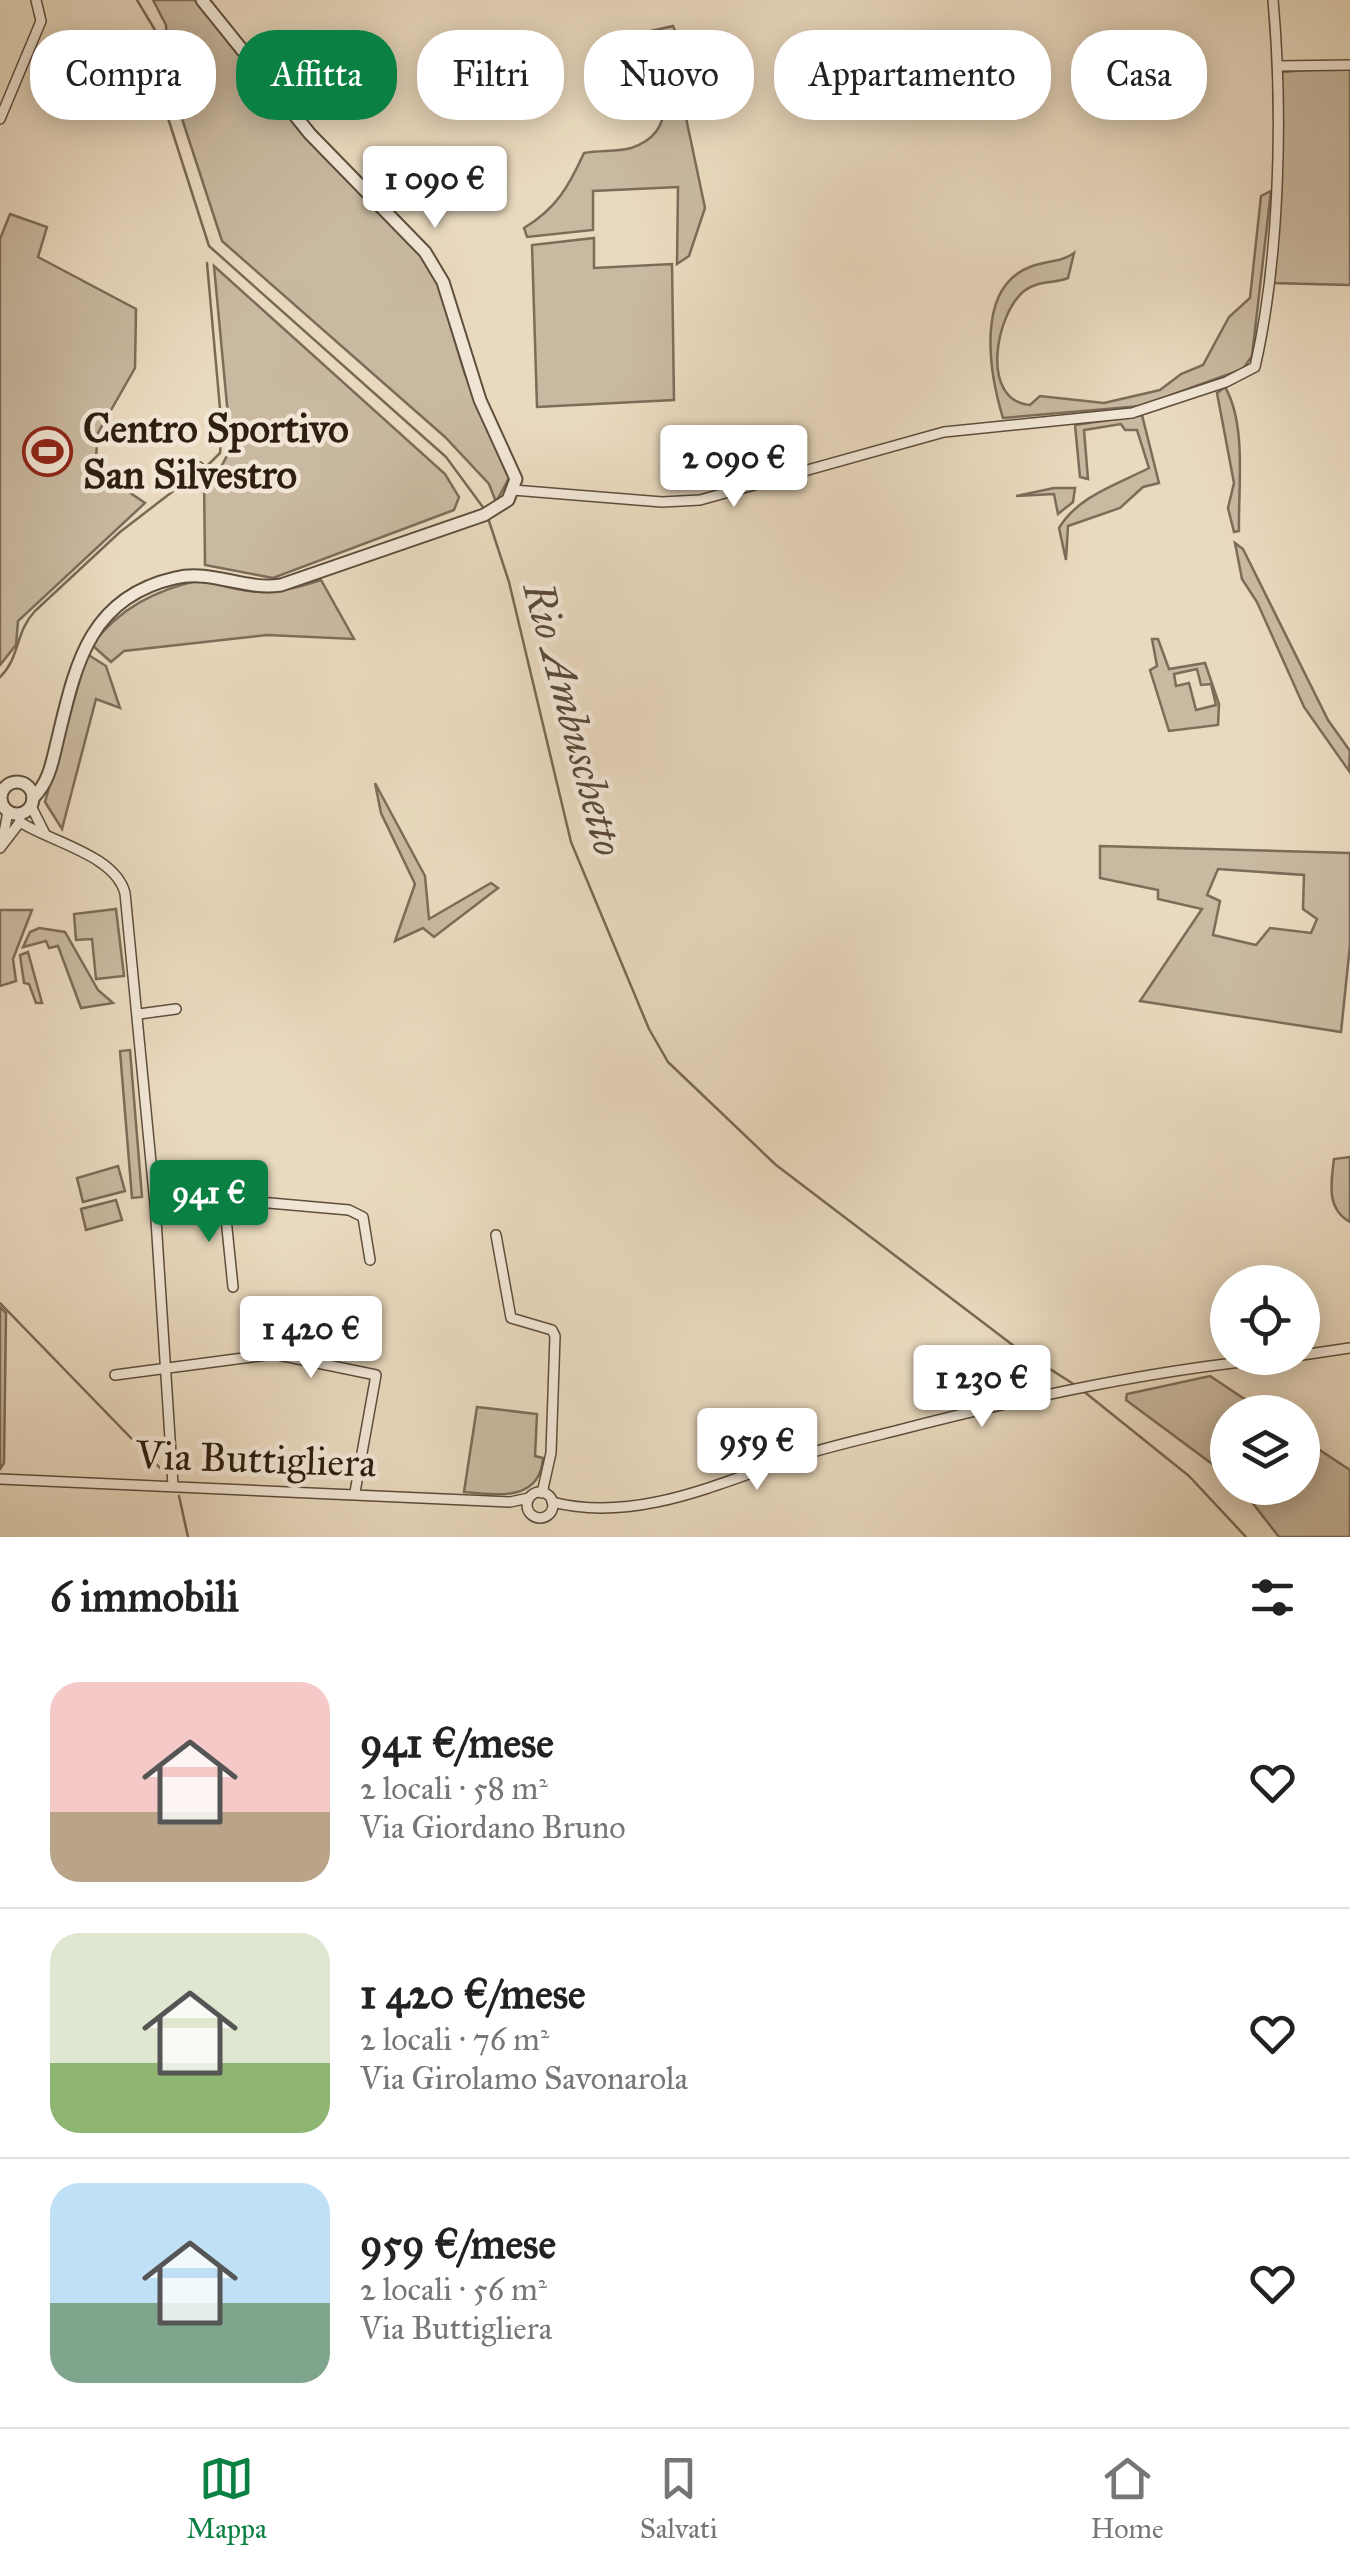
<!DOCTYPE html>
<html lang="it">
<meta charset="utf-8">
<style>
:root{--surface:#fff;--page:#f6f6f6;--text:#222;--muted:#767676;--line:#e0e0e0;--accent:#0b8043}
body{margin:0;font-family:"IM FELL Great Primer",serif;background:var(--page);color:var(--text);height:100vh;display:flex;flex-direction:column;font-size:38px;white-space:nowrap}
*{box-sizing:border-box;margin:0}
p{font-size:32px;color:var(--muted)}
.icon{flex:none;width:55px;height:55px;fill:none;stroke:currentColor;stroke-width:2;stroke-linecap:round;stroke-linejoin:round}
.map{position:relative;height:1537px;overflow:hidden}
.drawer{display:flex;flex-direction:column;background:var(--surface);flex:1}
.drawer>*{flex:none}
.hud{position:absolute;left:30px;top:30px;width:1290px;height:90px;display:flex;gap:20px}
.fabs{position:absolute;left:1210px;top:1265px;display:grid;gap:20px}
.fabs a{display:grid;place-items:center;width:110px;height:110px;border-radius:50%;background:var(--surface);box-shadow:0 5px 25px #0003;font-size:50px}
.price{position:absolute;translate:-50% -85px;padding:0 22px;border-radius:10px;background:#fff;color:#222;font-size:32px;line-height:65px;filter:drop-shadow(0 2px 5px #0008)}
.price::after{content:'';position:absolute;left:50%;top:60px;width:30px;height:22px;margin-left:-15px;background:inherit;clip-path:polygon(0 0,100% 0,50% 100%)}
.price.active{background:var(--accent);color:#fff}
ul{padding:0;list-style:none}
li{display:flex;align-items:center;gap:30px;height:250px;padding:0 50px}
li+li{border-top:2px solid var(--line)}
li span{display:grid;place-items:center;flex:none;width:280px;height:200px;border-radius:30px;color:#555}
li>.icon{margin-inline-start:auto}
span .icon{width:120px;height:120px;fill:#fffc;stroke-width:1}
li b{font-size:42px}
h2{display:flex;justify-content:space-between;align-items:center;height:120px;padding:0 50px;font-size:42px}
.tag{padding:0 35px;border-radius:40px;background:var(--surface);box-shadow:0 5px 25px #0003;font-size:35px;line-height:90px}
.tag.active{background:var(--accent);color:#fff}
.tab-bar{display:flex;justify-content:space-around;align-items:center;height:140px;border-top:2px solid var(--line);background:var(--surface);font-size:28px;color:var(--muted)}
.tab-bar a{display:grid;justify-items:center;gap:5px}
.tab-bar .active{color:var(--accent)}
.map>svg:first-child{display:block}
</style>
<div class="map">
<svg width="1350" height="1537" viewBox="0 0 1350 1537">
<rect width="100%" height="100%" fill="#e9d9be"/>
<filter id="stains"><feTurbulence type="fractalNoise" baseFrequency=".002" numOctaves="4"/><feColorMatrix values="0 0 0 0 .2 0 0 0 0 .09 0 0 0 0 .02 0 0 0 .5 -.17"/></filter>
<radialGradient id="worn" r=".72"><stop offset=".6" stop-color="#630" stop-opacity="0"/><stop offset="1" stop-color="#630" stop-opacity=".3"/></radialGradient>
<g fill="#c9b9a0" stroke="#7c6c58" stroke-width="2.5" fill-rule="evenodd">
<path d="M153,0h43l87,109 132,138 21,31 29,96 44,104 -13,24 -7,-18 -44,-47 -223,-196 -53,-162 -3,-54z"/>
<path d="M673,26l10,23 4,35 -2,29 20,95 -16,48 -12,8 1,-77 -85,4v39l-66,7 -3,-9c32,-19 45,-42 60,-75 15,-3 34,-1 47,-5 57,-19 26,-77 11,-115z"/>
<path d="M1350,67v218l-79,-2 11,-211z"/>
<path d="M1271,191l-19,165 -9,13 -102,37 -138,12c-13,-43 -29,-130 27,-151 17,-7 30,-4 44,-14l-6,25c-15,6 -30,2 -44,13 -29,24 -44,110 6,114l10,-9 64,7 56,-13 21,-16 22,-9 26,-48 21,-19 11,-102z"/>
<path d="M10,214l37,13 -9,30 98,52 -1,59 -37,65 -3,36 50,34 -127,118 -2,24 -16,20v-426z"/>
<path d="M594,238v30l78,-4 2,136 -137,7 -5,-162z"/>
<path d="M214,266l231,208 14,23 -5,13 -181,68 -68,-13 -1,-92 17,-6 10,-19z"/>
<path d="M1225,387c22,38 13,101 14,144l-5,1 -6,-24 6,-25 -17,-90z"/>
<path d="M1142,415l17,68 -16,4 -23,21 -52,18 -2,34 -7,-32c19,-32 59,-44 90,-60l-12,-38h-12l-4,-6 -37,6 4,49 -8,-2 -5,-52z"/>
<path d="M1054,488h21l-2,14 -15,12 -4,-20 -38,2z"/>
<path d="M1235,543l8,6 85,171 22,31 -1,20 -45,-64 -47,-105 -15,-23z"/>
<path d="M200,580c55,14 66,18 121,0l33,59 -87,-4 -143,16 -13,11 -19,-17c27,-37 64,-55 108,-65z"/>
<path d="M1152,639h6l11,30 36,-6 14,41 -1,21 -49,6 -19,-61 7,-4zM1197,669l4,16 10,-1 5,21 -20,5 -7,-27 -13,3 -2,-12z"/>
<path d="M87,654l19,12 14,42 -24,-9 -34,130 -17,-27z"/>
<path d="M375,783l50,93 4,43 62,-36 7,5 -64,49 -11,-9 -28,13 20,-57 -34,-71z"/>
<path d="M1100,846l250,7v92l-9,87 -201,-31 62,-92 -44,-10v-9l-58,-12zM1218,869l86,6 -1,34 14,10 -6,14 -41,-5 -14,17 -43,-10 7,-34 -13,-6z"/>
<path d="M116,909l8,67 -28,3 -4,-40 -16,1 -2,-26z"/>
<path d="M0,910h32l-19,49 3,22 -16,5z"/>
<path d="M39,928l26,4 33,58 15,13 -32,5 -23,-62 -9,2 -3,-7 -23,6 7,-15z"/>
<path d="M28,952l14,51h-6l-7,-19 -5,-1 -4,-28z"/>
<path d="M130,1050l12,147 -10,1 -12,-147z"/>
<path d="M1350,1157v65c-24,-13 -19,-39 -16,-63z"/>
<path d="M118,1166l7,25 -42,11 -6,-24z"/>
<path d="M116,1200l6,20 -36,10 -5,-21z"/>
<path d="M0,1307l6,6 -2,150 -4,6z"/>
<path d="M1210,1376l54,36h-36l-1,63 -101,-75 1,-6z"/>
<path d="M477,1407l60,7 -2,42 8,2c-3,44 -46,37 -79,34z"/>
<path d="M1303,1439l47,31v67h-71l-38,-49h61z"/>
</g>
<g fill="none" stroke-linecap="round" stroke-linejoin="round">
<g stroke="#796955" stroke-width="2.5">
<path d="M137,0l18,30 5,63 49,153 237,211 39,53"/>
<path d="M205,468l15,-15 2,-22 -15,-168"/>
<path d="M488,518l21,64 62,260 78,187 19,33 108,103 238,181 61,39"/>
<path d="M0,677c20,-19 15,-45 35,-66l85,-79 78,-60"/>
<path d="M0,1303l162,167"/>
<path d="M1082,1390l107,86 57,61"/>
<path d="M179,1496l9,41"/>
</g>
<defs>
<g id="minor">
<path d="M1278,66l72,-1"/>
<path d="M0,119l41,-98 -5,-21"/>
<path d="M199,467l2,7"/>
<path d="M513,490l149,12 38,-2 244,-68 188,-19 94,-31 29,-15c25,-109 28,-256 18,-367"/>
<path d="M31,806l14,28"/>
<path d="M20,822c31,20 95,33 105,71l30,311 18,281"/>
<path d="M3,838l5,-26"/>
<path d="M0,848l20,-26 -1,-7"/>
<path d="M139,1014l37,-5"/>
<path d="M224,1199l9,88"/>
<path d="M155,1204l69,-5 125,11 14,7 7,43"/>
<path d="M496,1235l15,83 41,12 3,6 -4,117 -9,40"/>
<path d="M1302,1355l48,-7"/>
<path d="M115,1375l159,-21 102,21 -21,117"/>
<path d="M0,1479l510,23 19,-4"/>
<circle cx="540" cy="1505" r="13"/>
<path d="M552,1502c86,22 171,-21 251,-47 29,-9 59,-16 88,-23 128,-33 258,-62 389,-74"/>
</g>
<g id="tertiary">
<circle cx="17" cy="798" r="16"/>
<path d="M33,798c16,-16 19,-35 24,-56 18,-74 30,-144 118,-164 37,-9 70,13 106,7l203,-70 24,-15 8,-21 -36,-79 -37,-118 -18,-30 -115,-118 -108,-134"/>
</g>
</defs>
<use href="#minor" stroke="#5e4e3c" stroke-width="12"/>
<use href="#tertiary" stroke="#5e4e3c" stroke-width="15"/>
<use href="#minor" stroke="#f1e6d5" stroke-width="9"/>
<use href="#tertiary" stroke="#f1e6d5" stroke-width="11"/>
</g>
<defs>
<symbol id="stadium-ring" viewBox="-11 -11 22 22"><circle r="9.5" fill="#f1e6d5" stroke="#8f2418" stroke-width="1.5"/><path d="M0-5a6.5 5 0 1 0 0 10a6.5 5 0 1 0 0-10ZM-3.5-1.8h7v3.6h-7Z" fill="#8f2418"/></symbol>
</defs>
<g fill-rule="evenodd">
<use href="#stadium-ring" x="20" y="424" width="55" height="55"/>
</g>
<g text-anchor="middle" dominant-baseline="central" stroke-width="9" stroke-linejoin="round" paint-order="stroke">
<g font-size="40" font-weight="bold" fill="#2f1f10" stroke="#f1e6d5" text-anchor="start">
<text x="83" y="428">Centro Sportivo<tspan x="83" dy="46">San Silvestro</tspan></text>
</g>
<g font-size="40" fill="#2f1f10" stroke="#f1e6d5">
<text transform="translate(256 1459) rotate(2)">Via Buttigliera</text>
</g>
<g font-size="42" font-style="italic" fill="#5a4a38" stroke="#f1e6d5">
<text transform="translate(573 719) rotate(75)">Rio Ambuschetto</text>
</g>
</g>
<rect width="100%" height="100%" filter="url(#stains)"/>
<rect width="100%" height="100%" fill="url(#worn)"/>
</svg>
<div class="fabs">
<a><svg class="icon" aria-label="locate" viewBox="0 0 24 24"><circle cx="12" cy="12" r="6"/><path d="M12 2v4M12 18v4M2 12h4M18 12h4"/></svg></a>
<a><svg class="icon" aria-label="layers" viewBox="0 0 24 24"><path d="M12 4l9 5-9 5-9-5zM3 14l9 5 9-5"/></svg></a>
</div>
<b class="price" style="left:435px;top:231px">1 090 €</b>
<b class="price" style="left:734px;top:510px">2 090 €</b>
<b class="price active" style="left:209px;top:1245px">941 €</b>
<b class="price" style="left:311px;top:1381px">1 420 €</b>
<b class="price" style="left:982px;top:1430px">1 230 €</b>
<b class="price" style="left:757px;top:1493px">959 €</b>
<div class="hud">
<a class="tag">Compra</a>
<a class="tag active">Affitta</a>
<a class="tag">Filtri</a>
<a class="tag">Nuovo</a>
<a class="tag">Appartamento</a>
<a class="tag">Casa</a>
</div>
</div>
<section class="drawer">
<h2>6 immobili<svg class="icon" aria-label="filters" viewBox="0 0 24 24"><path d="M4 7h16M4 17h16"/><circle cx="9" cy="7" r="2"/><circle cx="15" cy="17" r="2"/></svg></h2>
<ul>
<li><span style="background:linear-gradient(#f6c9c9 65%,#b9a48a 0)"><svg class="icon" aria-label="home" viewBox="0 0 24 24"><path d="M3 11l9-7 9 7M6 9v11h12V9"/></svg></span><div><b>941 €/mese</b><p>2 locali · 58 m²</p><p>Via Giordano Bruno</p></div><svg class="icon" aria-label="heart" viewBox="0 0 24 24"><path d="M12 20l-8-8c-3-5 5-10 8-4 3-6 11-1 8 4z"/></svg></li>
<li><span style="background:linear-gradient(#dfe7d0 65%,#8fb573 0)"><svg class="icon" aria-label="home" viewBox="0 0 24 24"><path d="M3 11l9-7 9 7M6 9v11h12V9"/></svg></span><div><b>1 420 €/mese</b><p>2 locali · 76 m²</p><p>Via Girolamo Savonarola</p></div><svg class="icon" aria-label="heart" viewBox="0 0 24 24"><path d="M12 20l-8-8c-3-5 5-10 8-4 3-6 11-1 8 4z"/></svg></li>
<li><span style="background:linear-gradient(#bfe0f5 60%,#7fa58c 0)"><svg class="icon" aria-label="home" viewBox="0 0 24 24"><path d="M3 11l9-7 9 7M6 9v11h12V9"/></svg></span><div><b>959 €/mese</b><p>2 locali · 56 m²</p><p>Via Buttigliera</p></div><svg class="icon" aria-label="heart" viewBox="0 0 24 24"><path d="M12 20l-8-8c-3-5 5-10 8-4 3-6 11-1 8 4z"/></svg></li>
</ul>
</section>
<nav class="tab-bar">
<a class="active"><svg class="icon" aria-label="map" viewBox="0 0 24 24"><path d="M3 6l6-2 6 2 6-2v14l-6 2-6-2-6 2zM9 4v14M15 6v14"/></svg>Mappa</a>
<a><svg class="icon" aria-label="saved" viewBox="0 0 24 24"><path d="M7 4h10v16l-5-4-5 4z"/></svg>Salvati</a>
<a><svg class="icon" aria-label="home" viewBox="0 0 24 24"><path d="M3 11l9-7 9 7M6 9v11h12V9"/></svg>Home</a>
</nav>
